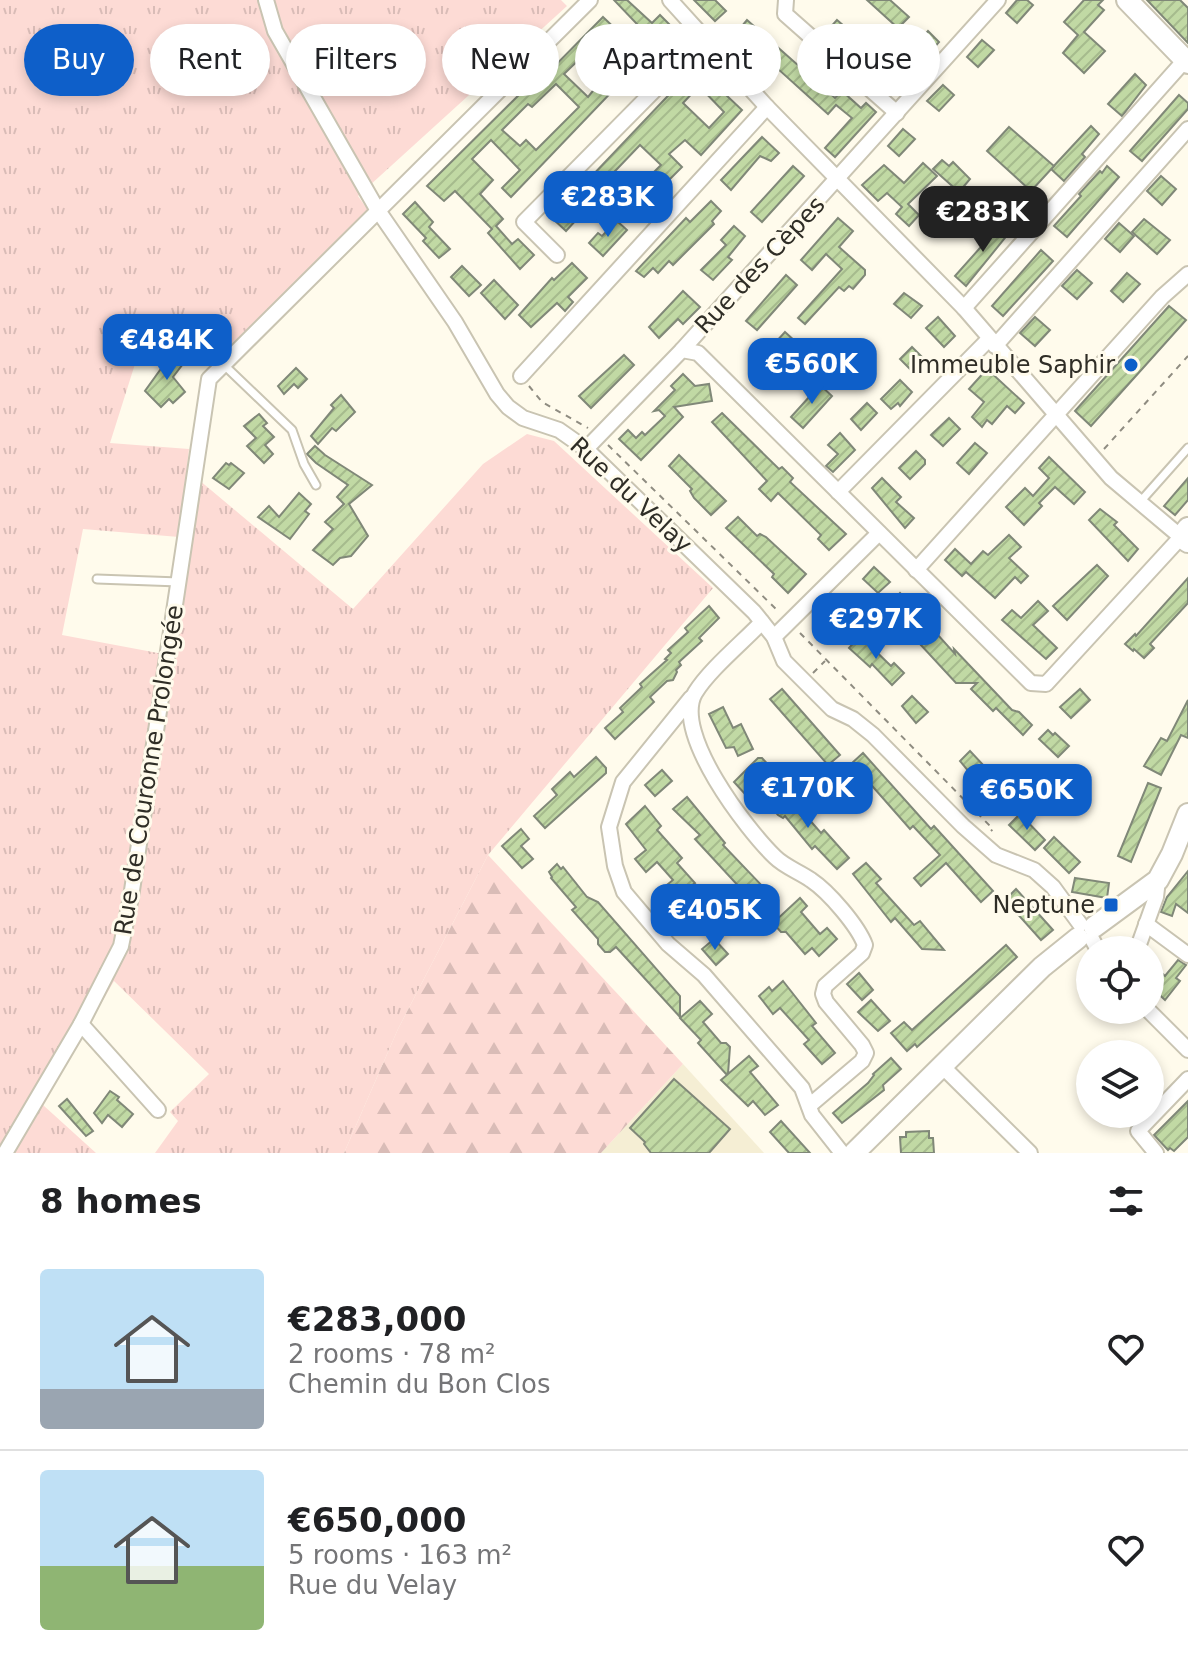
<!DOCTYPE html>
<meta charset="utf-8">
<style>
:root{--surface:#fff;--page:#f2f2f2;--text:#202124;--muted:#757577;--line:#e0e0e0;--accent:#0e5fc9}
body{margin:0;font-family:"DejaVu Sans",sans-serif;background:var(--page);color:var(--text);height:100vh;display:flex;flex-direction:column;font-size:30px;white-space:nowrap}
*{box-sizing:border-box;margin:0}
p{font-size:26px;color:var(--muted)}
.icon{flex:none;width:44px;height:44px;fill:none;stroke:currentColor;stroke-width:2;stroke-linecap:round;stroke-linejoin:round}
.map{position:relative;height:1153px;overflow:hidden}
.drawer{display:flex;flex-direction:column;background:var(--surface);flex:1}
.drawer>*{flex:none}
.guide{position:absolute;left:24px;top:24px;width:1140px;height:72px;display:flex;gap:16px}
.tools{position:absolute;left:1076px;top:936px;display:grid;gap:16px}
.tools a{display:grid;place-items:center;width:88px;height:88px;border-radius:50%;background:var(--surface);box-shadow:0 4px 12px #0003;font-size:40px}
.price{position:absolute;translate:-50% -68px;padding:0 18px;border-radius:16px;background:var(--accent);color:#fff;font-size:26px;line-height:52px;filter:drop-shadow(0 2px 4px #0008)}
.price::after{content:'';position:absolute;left:50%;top:48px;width:24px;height:18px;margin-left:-12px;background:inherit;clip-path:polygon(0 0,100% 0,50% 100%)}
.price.selected{background:#222;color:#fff}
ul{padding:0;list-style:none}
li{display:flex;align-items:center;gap:24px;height:200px;padding:0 40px}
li+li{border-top:2px solid var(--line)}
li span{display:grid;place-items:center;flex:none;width:224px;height:160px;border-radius:8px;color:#555}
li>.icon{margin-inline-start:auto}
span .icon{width:96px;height:96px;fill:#fffc;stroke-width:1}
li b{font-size:34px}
h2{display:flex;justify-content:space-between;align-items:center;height:96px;padding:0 40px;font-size:34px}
.chip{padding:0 28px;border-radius:36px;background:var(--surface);box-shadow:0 4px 12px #0003;font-size:28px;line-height:72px}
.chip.selected{background:var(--accent);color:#fff}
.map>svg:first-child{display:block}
</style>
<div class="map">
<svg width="1188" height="1153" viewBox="0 0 1188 1153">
<defs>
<pattern id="grass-tufts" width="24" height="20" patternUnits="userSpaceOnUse" patternTransform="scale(2)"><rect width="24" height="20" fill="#fddbd5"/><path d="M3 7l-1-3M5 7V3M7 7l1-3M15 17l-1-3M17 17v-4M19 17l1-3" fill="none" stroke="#d9bcb7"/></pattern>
<pattern id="forest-firs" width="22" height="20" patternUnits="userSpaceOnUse" patternTransform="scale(2)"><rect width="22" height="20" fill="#fddbd5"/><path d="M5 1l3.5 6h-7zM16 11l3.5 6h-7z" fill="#d9bcb7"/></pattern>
<pattern id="building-hatch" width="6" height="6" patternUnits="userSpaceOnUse" patternTransform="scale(2)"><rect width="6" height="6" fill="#c1d9a4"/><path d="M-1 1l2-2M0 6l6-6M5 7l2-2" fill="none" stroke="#a6bb8d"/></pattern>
</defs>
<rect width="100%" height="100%" fill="#fffbec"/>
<path fill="#f5eed4" d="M683,1064l81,89h-163z"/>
<path fill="url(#grass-tufts)" d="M0,0h561l6,6 -209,190 12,17 -145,137 -21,1 -63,-6 -31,98 79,6 -10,88 -96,-8 -21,106 96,18h17l24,-173 154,129 130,-145 44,-30 27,7 159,147 -225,267 -90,174 -54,124h-189l23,-32 -8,-9 39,-38 -95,-93 -71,124 53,48h-96z"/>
<path fill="url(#forest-firs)" d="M488,855l195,209 -82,89h-257l54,-124z"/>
<g fill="url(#building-hatch)" stroke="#808878" stroke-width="2" fill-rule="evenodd">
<path d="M614,0h13l25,23 8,-8 13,13 -16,17z"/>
<path d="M694,0h21l11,11 -11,10z"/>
<path d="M867,0h23l19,17 -11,11z"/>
<path d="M1017,0h10l6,5 -16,18 -11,-10z"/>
<path d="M1084,0h19l-5,5 6,5 -20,22 21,19 -21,22 -21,-20 15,-18 -14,-13z"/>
<path d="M1147,0h33l8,8v35z"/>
<path d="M603,17l42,40 -134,140 -9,-9 18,-18 -29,-30 -19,19 21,21 -13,14 23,25 -7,7 16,18 6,-5 16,16 -14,14 -32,-36 4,-4 -37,-38 -11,10 -17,-15 109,-108 4,3zM594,45l20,20 -26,32 -24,-23zM556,84l23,23 -43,43 -10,-10 -6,6 -18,-16 26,-26 4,3z"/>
<path d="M747,20l88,78 7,-7 19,17 5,-5 10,9 -41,45 -10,-9 27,-30 -16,-13 -8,9 -91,-82z"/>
<path d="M837,20l21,18 -9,10 -22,-17z"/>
<path d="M928,31l11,11 -15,17 -11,-11z"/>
<path d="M871,39l7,7 6,-7 25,23 -20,24 -17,-16 7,-8 -16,-14z"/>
<path d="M982,40l12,10 -16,17 -11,-10z"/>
<path d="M701,61l11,11 -5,5 35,33 -41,45 -16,-15 -16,14 13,13 -28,28 2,2 -16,18 -11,-11 10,-11 -3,-3 25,-25 -21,-20 -67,70 4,4 -11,12 -14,-13zM699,86l25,26 -15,16 -26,-25z"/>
<path d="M1135,74l11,11 -24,31 -14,-12z"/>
<path d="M943,85l11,10 -15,16 -12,-10z"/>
<path d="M1179,95l9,8v6l-46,52 -12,-10z"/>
<path d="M1091,126l8,8 -17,20 3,3 -21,24 -13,-12z"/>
<path d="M1009,127l45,39 -23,25 -44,-40z"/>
<path d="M903,129l12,10 -16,17 -11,-10z"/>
<path d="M762,137l17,16 -8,8 -11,-5 -29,34 -10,-10z"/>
<path d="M942,160l7,6 4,-4 17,17 -11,13 -26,-23z"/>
<path d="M923,163l14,13 -29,28 11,11 -10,11 -13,-12 6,-7 -15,-14 -9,8 -16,-16 22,-20 20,18z"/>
<path d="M793,166l11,10 -42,46 -11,-10z"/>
<path d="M1107,166l12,11 -52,60 -13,-11 27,-30 -2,-2 21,-23 2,2z"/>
<path d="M1161,176l15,13 -14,16 -15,-14z"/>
<path d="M1037,190l8,6 -13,14 3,3 -12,14 -11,-9z"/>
<path d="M711,201l10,10 -9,10 2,3 -41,41 -4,-4 -11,12 -5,-5 -9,9 -8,-6 50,-53 4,4z"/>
<path d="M415,202l18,20 -4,5 21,22 -11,9 -16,-17 3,-3 -23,-24z"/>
<path d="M838,218l15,13 -14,16 26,23v5l-12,14 -4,-3 -5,5 -5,-4 -34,37 -7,-6 44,-49 -16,-15 -14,16 -11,-10z"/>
<path d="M1144,219l26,21 -13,14 -25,-22z"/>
<path d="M617,221l10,9 -24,26 -14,-13 9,-10 4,3z"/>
<path d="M1004,221l9,7 -47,58 -11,-10z"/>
<path d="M1119,223l15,13 -14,16 -15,-13z"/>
<path d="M734,226l11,10 -17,21 4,3 -19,20 -12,-10 25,-25 -5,-5z"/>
<path d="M1041,250l12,11 -50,55 -11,-10z"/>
<path d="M572,263l15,15 -19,19 5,5 -8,9 -8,-8 -26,24 -12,-12 33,-37 2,2z"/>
<path d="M462,266l19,19 -12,11 -18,-19z"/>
<path d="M1077,270l15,13 -15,16 -15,-13z"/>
<path d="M1127,273l13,11 -17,18 -12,-11z"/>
<path d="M786,275l11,10 -40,45 -11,-9z"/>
<path d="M494,280l24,25 -13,14 -24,-26z"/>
<path d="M683,291l17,16 -17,17 -5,-5 -19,19 -10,-11z"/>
<path d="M904,293l18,13 -11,12 -17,-14z"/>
<path d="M1169,306l17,14 -95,106 -16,-15z"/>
<path d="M938,317l17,19 -11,11 -18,-19z"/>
<path d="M1035,317l15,13 -15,16 -15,-13z"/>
<path d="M785,332l22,20 -24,26 -12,3 -17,-15z"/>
<path d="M912,347l14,14 -12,12 -14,-14z"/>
<path d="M173,352l13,8 -13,17 12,15 -12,11 -4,-4 -8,8 -16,-16z"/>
<path d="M624,355l10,10 -43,43 -12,-12z"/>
<path d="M296,368l11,11 -9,9 -4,-4 -10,10 -6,-8z"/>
<path d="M987,369l37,34 -9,10 -8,-7 -15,18 -5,-4 -5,7 -10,-10 12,-15 -15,-13z"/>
<path d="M683,374l12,12 14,-2 3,17 -38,6 9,10 -42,43 -22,-21 9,-9 8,8 6,-6 3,3 20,-19 -6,-6 -5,1 21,-21 -4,-4z"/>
<path d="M900,380l12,12 -12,14 -2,-3 -7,6 -10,-10z"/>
<path d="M820,385l12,11 -29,32 -12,-11z"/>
<path d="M341,395l14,17 -19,19 -4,-3 -14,16 -7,-8 23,-28 -3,-3z"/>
<path d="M867,403l10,10 -16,17 -10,-11z"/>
<path d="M722,413l57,56 3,-2 11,11 -3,4 56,52 -17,16 -11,-11 3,-4 -43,-42 -7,8 -12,-12 8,-8 -55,-59z"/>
<path d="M259,414l8,9 -4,3 11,11 -9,8 8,9 -9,9 -17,-17 9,-8 -12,-12z"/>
<path d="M949,418l11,11 -17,17 -12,-11z"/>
<path d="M840,433l15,17 -22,22 -7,-6 12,-12 -10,-9z"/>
<path d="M975,443l12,10 -18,21 -12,-11z"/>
<path d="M315,446l10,9 47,30 -23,19 19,32 -17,20 -11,2 -7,7 -20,-15 20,-21 -8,-7 19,-18 -7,-7 11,-12 -32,-22 -9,-9z"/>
<path d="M916,451l9,9v4l-15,15 -11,-11z"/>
<path d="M679,455l47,46 -15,14 -17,-17 -4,-7 2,-2 -23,-23z"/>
<path d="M1049,457l36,35 -11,12 -19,-17 -16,16 3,3 -18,19 -18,-18 19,-19 8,8 16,-18 -10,-10z"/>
<path d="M226,463l3,2 2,-2 13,10 -15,16 -16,-11z"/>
<path d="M882,478l19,19 -5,5 18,16 -9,10 -33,-40z"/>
<path d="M1188,478v22l-13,15 -11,-9z"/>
<path d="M299,493l12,11 -6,7 4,3 -19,25 -32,-22 11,-11 10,11z"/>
<path d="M1100,509l17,13 -3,3 24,24 -10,12 -39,-41z"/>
<path d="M738,517l19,19 3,-2 6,3 40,37 -18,19 -16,-16 2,-3 -48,-46z"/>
<path d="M1009,535l12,12 -12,11 19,18 -7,7 -6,-6 -20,21 -29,-26 -4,4 -17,-16 10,-11 16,15 12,-13 5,4z"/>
<path d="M1097,565l11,11 -41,44 -14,-14z"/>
<path d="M874,567l16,15 -12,11 -15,-14z"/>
<path d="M1188,578v25l-38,41 4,4 -10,10 -10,-9 -1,2 -8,-7 10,-10 1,2z"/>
<path d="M900,593l55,61 -1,-5 58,61 7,2 13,13 -9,10 -27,-27 -3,3 -22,-22 6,-6h-21l-49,-53 4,-4 -21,-22z"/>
<path d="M1038,601l10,10 -15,14 24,23 -11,11 -44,-39 10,-10 9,8z"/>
<path d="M709,606l10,12 -20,20 3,3 -23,21 2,3 -5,5 1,2 -4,8 -6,1 -17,16 4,5 -39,37 -10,-11 18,-16 -3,-4 22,-21 -2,-3 27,-24 -2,-1 6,-6 -3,-3 20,-18 -3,-4z"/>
<path d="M827,609l16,16 -12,12 -16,-17z"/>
<path d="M860,636l31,30 3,-3 10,10 -12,12 -20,-21 -2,3 -21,-19z"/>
<path d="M782,689l58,66 -12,10 -58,-66z"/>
<path d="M1080,689l10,11 -19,18 -11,-11z"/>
<path d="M912,696l16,16 -12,11 -14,-17z"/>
<path d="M1188,700v38l-7,-3 -20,40 -17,-9 17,-28 6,3z"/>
<path d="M723,707l10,21 8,-4 12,25 -15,7 -4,-9 -8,1 -17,-34z"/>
<path d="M1048,730l5,5 2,-2 14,13 -11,11 -19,-18z"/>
<path d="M970,751l15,16 -11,11 -14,-17z"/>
<path d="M863,753l68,76 3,-3 59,65 -12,11 -35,-39 -25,23 -7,-8 26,-23 -27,-29 -3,3 -58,-66z"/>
<path d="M596,757l10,11v5l-61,55 -11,-12 23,-21 -5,-6 18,-17 4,5z"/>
<path d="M758,758h4l11,12 -21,20 -2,-2 -5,6 -11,-12z"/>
<path d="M662,770l10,11 -17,15 -10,-11z"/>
<path d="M1009,782l18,17 -13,13 -16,-19z"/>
<path d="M1148,783l13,5 -30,74 -13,-6z"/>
<path d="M778,790l27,30 2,-3 14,16 3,-3 25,28 -12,11 -22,-23 -3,3 -27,-33 -2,2 -5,-3 -12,-14z"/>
<path d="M687,797l38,46 -2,2 44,46 -1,14 -11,-1 -60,-65 5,-4 -27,-26z"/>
<path d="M645,806l16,20 -4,4 25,28 -5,5 18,20 -9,7 13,15 9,-7 10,10 -20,21 -5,-5 -5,4 -25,-29 4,-4 -5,-6 11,-9 -16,-18 -11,10 -11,-13 11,-9 -20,-26z"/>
<path d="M1020,814l25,26 -10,10 -26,-25z"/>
<path d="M521,829l8,10 -8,7 12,13 -11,9 -20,-22z"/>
<path d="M1054,837l26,25 -11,11 -25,-25z"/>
<path d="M866,863l15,16 -5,4 38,42 6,-4 24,29 -22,-1 -27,-31 -4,4 -38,-48z"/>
<path d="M557,864l4,5 2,-2 24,30 11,5 82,94v21l-64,-70 -6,5h-5l-7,-8v-5l-26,-29 4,-3 -25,-29 1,-1 -3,-5z"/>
<path d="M1188,871v42l-12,-9 -4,12 -11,-4 6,-15z"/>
<path d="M1075,878l34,5 -2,15 -35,-6z"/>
<path d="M1016,889l37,41 -12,10 -36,-40z"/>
<path d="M800,898l7,8 -6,6 19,22 7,-6 10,11 -18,17 -7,-8 -7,6 -19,-22h-5l-8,-9z"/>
<path d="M714,939l14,15 -12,11 -14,-16z"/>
<path d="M1006,945l11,12 -100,90 -2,-3 -8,7 -16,-18 13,-11 8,8z"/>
<path d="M1178,960l8,5 -10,13 4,3 -15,19 -15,-14v-24l15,14z"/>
<path d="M859,973l14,17 -11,10 -15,-16z"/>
<path d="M783,981l33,42 -4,3 23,27 -13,11 -18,-20 5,-4 -29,-32 -7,6 -14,-18 10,-9 3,4z"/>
<path d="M871,1000l19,21 -12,10 -20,-19z"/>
<path d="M700,1001l12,13 -9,8 18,21h5l4,4 -2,27 21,-18 9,10 -8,6 28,33 -13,10 -12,-14 -5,5 -27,-26 6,-5 -29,-32 3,-3 -21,-22z"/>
<path d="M891,1058l10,11 -18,16 1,5 -42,33 -9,-10 35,-30 6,-8 -1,-1z"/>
<path d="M674,1079l56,50 -21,24h-58l-7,-9 1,-2 -15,-14z"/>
<path d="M110,1091l9,6 -2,3 16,14 -11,13 -14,-12 -6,8 -8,-10z"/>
<path d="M67,1099l26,32 -7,5 -27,-30z"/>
<path d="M1188,1101v36l-14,14 -4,-3 -2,2 -14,-15z"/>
<path d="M781,1121l29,32h-21l-19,-21z"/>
<path d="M929,1131v7h4l1,15h-33l-1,-16h6v-5z"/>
</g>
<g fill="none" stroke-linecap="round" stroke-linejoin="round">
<defs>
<g id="lane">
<path d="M223,364l69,66 12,34 12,21"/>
<path d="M1140,502l48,-54"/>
<path d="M97,579l82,3"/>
</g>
<g id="street">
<path d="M266,0l9,31 102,178 78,113 42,72 11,13 15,11 36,12 27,19 168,163 20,25 10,24 48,48 21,10 20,16 90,91 33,29 38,15 19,17 27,37"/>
<path d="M786,0l-1,14 112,99"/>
<path d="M557,255l-33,-33 182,-184"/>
<path d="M964,308l221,-248"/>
<path d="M995,346l193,-217"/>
<path d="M682,350l316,-350"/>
<path d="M521,376l246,-269"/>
<path d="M586,449l96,-99 16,3 333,330 15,1 135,-147 -70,-59 -147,-170 -197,-201 -97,-107"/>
<path d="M838,492l151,-153"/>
<path d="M916,570l246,-273 26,-23"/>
<path d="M762,622c-19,20 -53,48 -67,71 -23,40 52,137 80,164 10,10 25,15 36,23 18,12 47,46 54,65l-3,8 -37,33 -2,8 3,8 36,43 4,8 -4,8 -53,45"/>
<path d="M774,637l105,-104"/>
<path d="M691,698l-68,84 -14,45 6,39 9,26 44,52 36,31 98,113 10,27 30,38"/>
<path d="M1146,924l42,31"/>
<path d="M1092,939l6,11"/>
<path d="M1137,950l19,-53 2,-17"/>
<path d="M1148,1010l40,40"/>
<path d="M81,1024l77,86"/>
<path d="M942,1066l88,87"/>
<path d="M5,1153l76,-129 40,-78 10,-49 78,-518 381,-379"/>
<path d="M1156,1153l-18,-22 50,-52"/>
</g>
<g id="secondary">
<path d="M1127,0l61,63"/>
<path d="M1188,528l-7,9 7,5"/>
<path d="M1094,927l64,-47 14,-26 16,-40"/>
<path d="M854,1153l188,-186 36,-29"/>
</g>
</defs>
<use href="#lane" stroke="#c9c4b2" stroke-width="11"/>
<use href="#street" stroke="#c9c4b2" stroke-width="18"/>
<use href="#secondary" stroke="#c9c4b2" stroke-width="24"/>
<g stroke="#8f8c81" stroke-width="2" stroke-dasharray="6 6" stroke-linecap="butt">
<path d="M529,386l13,16 46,26"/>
<path d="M608,445l170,166"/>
<path d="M1104,449l84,-93"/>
<path d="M800,633l193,196 -2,2"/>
<path d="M813,673l12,-12"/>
</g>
<use href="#lane" stroke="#fff" stroke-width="7"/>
<use href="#street" stroke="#fff" stroke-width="14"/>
<use href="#secondary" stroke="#fff" stroke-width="20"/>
</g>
<g fill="#0e5fc9" stroke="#fffbec" stroke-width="3">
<circle cx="1131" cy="365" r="8"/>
<rect x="1103" y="897" width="16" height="16" rx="4"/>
</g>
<g text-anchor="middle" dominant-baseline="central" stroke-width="6" stroke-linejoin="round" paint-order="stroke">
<g font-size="24" fill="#2f2d26" stroke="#fffbec">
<text transform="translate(760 265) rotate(-47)">Rue des Cèpes</text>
<text transform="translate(631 495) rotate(43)">Rue du Velay</text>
<text transform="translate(149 770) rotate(-81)">Rue de Couronne Prolongée</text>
</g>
<g font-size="24" fill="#2f2d26" stroke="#fffbec" text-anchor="end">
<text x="1115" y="365">Immeuble Saphir</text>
<text x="1095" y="905">Neptune</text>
</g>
</g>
</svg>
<div class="tools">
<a><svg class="icon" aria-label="locate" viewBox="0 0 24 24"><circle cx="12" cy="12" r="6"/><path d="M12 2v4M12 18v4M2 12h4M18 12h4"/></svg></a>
<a><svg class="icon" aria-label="layers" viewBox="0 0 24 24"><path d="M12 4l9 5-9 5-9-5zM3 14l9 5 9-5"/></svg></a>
</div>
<b class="price" style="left:608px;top:239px">€283K</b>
<b class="price selected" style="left:983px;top:254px">€283K</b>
<b class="price" style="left:167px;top:382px">€484K</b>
<b class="price" style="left:812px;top:406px">€560K</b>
<b class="price" style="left:876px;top:661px">€297K</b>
<b class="price" style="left:808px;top:830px">€170K</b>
<b class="price" style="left:1027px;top:832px">€650K</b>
<b class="price" style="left:715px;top:952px">€405K</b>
<div class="guide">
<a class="chip selected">Buy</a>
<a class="chip">Rent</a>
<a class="chip">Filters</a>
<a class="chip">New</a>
<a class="chip">Apartment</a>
<a class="chip">House</a>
</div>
</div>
<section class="drawer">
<h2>8 homes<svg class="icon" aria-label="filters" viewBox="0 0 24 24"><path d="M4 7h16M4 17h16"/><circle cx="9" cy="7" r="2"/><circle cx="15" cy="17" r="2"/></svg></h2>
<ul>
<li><span style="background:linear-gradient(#bfe0f5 75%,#9aa5b1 0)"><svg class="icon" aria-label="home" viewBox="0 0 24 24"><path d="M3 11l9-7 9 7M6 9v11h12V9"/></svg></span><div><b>€283,000</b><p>2 rooms · 78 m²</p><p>Chemin du Bon Clos</p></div><svg class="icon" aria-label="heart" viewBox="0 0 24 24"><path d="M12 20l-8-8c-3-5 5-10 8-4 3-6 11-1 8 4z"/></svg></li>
<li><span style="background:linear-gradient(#bfe0f5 60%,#8fb573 0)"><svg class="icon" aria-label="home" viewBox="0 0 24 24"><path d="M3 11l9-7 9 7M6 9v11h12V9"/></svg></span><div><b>€650,000</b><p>5 rooms · 163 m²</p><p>Rue du Velay</p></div><svg class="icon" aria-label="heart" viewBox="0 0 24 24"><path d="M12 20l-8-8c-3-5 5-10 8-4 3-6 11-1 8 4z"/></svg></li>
</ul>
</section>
